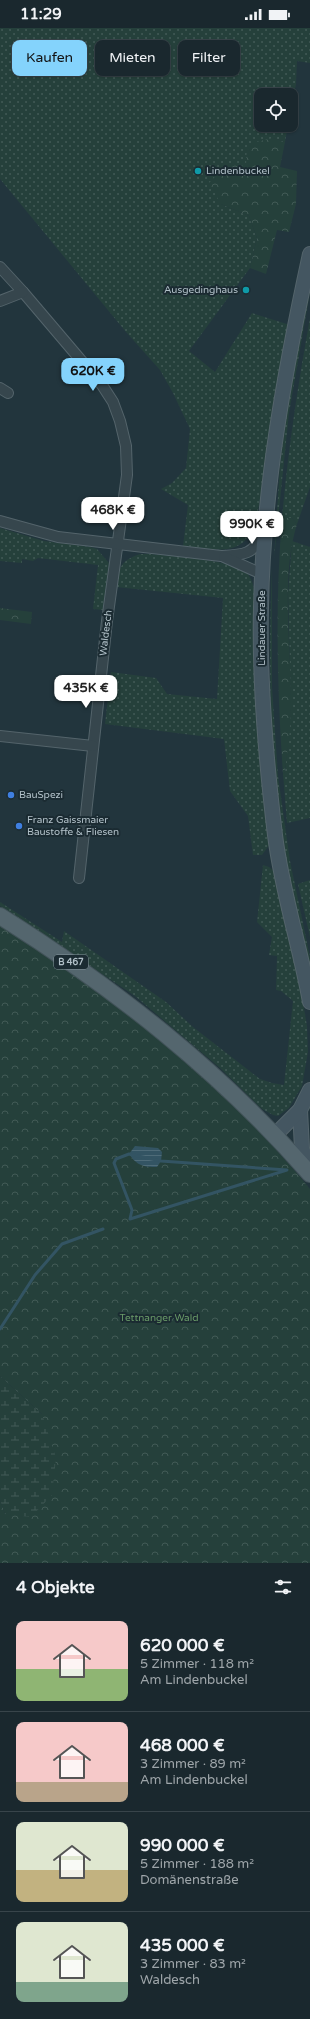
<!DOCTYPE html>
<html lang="de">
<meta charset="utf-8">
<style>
:root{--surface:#1a282e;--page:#27343a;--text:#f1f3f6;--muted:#9fa6aa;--line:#38444a;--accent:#84d3fc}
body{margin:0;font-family:"Varela Round",sans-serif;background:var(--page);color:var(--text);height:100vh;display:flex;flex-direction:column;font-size:15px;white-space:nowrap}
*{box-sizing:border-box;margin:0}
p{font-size:13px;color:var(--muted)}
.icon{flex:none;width:22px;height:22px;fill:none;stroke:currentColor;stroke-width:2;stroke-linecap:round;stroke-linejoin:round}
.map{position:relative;height:1535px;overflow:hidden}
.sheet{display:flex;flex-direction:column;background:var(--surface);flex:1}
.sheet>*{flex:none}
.banner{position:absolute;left:12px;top:12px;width:286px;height:36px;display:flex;gap:8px}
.buttons{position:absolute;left:254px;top:60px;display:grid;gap:8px}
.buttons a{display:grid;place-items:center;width:44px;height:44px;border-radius:8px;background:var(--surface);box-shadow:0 1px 3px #0004,0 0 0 1px var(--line);font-size:20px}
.price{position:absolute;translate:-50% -34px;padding:0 9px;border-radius:8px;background:#fff;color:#222;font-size:13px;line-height:26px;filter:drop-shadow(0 1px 2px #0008)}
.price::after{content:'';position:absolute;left:50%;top:24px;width:12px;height:9px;margin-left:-6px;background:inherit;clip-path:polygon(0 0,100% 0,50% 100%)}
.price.on{background:var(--accent);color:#111}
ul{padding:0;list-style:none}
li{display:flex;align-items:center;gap:12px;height:100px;padding:0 16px}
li+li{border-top:1px solid var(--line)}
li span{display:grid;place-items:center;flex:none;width:112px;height:80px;border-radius:8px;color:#555}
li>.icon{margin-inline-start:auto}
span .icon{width:48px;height:48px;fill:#fffc;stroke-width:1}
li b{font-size:17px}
h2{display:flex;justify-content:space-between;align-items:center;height:48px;padding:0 16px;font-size:17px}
.chip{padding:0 14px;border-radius:8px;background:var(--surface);box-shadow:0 1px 3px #0004,0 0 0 1px var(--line);font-size:14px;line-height:36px}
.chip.on{background:var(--accent);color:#111}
.status{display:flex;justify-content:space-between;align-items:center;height:28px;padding:0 20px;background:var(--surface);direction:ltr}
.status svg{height:11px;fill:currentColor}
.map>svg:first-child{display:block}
</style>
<div class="status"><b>11:29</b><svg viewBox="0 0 49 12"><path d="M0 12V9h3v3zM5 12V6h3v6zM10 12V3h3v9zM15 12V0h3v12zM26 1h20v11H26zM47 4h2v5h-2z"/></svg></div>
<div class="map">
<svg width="310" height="1535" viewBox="0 0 310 1535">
<defs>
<pattern id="grass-dots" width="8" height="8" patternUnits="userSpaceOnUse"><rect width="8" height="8" fill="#25403b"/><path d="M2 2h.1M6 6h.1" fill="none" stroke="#425a56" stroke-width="1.8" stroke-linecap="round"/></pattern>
<pattern id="forest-crowns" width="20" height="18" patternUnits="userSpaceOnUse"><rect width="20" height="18" fill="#25403b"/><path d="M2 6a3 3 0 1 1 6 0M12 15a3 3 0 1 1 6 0" fill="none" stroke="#425a56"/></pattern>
<pattern id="wetland-marsh" width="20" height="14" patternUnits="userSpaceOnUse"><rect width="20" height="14" fill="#25403b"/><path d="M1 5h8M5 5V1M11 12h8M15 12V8" fill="none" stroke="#425a56"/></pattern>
<pattern id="water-rules" width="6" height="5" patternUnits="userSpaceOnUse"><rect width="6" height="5" fill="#335463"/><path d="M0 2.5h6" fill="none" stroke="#4e6b78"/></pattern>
</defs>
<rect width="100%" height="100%" fill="#22353d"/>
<g fill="url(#grass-dots)">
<path d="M0,0h310v35l-13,-2 -1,23 -5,26v-15h-30v30h27l-3,17 -12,-4 -27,28 -25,38 28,12 8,22 -7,30 -61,83 26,21 37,-59 38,12 -33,191c-11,44 -39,33 -74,30l5,-41 -27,-16 11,-6 14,-15 4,-39 -17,-36 -13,-23 -34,-38 -126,-153z"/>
<path d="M310,252v12l-21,121 -15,146 6,-95 10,-79z"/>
<path d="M310,290v169l-13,37 -5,-6h-10c6,-68 16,-134 28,-200z"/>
<path d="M0,500l44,13 46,6 7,2 12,14 -6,47 -10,-1 5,-44 -60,-7 -5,3 -11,-2v4l-22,-2z"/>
<path d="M292,513l18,6v271l-23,5 -4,-49 2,-2 6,-62 -3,-117z"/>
<path d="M140,526h10c21,2 84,6 97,19 12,13 7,43 7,59 1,71 10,141 16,212l-8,11h-9l-5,-39 -18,-25 -6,-52 -119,-15 6,-52 45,6 11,16 50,5 6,-101 -107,-11c3,-20 4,-26 24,-33z"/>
<path d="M272,539v120l6,89 12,85 20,96v8c-9,-36 -18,-72 -25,-109 -16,-94 -17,-193 -13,-289z"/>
<path d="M263,837l6,2 6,5 26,118 6,36 1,26 -6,34 -13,22 -11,8 -5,-1 -11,-6 -42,-41 -85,-72 -135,-90v-4l62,40 2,-11 102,71 27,25 67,52 12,4 12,2 9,-84 -12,-10 -5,-1 1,-34 -8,-1 3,-18 -15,-15z"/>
<path d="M310,852v57l-12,-53z"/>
</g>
<g fill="url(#forest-crowns)">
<path d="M273,110l12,4 -5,25 17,4 -1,33 -7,28 -12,-2 -11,44 -16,-6 7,-30 -8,-22 -28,-12 -12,-21 19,-20 18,3 1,-22z"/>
<path d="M282,490h10l5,6c-17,54 -5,127 -6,185 0,21 -4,42 -6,63l-2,2c-6,-85 -8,-171 -1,-256z"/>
<path d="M0,580l32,4 -1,12 -31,-4z"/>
<path d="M0,894c114,74 223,161 310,267v374h-310v-63l5,14 37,-100 -42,-38z"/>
</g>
<path fill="url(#wetland-marsh)" d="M0,1348l42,38 14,44 -4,37 -21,22 -26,-3 -5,-14z"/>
<path fill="url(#water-rules)" d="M135,1118l23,2 4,4 -1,9 -4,6c-13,0 -20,-1 -28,-13z"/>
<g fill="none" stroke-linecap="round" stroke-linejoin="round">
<g stroke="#335463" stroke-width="3">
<path d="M129,1126l32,7 126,9 -157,49 2,-9 -18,-47 2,-4z"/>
<path d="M0,1301l35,-54 27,-31 41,-15"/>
</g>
<defs>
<g id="street">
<path d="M0,239l23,25 79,93 11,17 7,19 6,25 1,29 -20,146 -28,257"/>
<path d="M0,273l23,-9"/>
<path d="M0,360l8,5"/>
<path d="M0,493l58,16 163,19c21,-1 34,-1 41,-23"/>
<path d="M224,529l38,17"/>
<path d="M0,708l93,10"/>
</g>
<g id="secondary">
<path d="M310,226c-25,115 -47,235 -49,353 -2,76 5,153 14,228 7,57 25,111 35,167"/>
<path d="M300,1082l2,39 8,19"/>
<path d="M275,1107l25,-25 10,-20"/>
</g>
<path id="primary" d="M0,888c116,73 220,155 310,258"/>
</defs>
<use href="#street" stroke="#54646b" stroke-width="12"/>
<use href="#secondary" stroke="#54646b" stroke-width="16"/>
<use href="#primary" stroke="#425259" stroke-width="18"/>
<use href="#street" stroke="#36464d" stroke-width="10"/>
<use href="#secondary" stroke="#445661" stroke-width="14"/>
<use href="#primary" stroke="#54666e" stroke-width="16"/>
</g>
<g fill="#0f9aa8" stroke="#1b2b32" stroke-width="1.5">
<circle cx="198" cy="143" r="4"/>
<circle cx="246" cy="262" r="4"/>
</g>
<g fill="#3f7fe0" stroke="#1b2b32" stroke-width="1.5">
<circle cx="11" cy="767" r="4"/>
<circle cx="19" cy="798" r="4"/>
</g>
<g text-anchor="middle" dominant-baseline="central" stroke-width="4" stroke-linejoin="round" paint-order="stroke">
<rect fill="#1b2b32" stroke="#85949c" stroke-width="1" x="54" y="927" width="34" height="14" rx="3"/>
<g font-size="9" font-weight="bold" fill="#b2c1c9">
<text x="71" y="934">B 467</text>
</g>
<g font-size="10" fill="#b2c1c9" stroke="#1b2b32" text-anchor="start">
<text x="206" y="143">Lindenbuckel</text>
<text x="238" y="262" text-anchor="end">Ausgedinghaus</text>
<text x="19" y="767">BauSpezi</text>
<text x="27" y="792">Franz Gaissmaier<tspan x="27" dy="12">Baustoffe &amp; Fliesen</tspan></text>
</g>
<g font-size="10" fill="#b2c1c9" stroke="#1b2b32">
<text transform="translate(262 600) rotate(-90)">Lindauer Straße</text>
<text transform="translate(106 605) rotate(-83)">Waldesch</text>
</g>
<g font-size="10" fill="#6a9b68" stroke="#1b2b32">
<text x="159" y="1290">Tettnanger Wald</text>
</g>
</g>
</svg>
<div class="buttons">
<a><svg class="icon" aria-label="locate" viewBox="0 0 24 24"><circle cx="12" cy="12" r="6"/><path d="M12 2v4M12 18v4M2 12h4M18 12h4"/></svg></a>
</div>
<b class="price on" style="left:93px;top:364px">620K €</b>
<b class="price" style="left:113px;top:503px">468K €</b>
<b class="price" style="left:252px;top:517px">990K €</b>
<b class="price" style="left:86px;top:681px">435K €</b>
<div class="banner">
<a class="chip on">Kaufen</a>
<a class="chip">Mieten</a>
<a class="chip">Filter</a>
</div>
</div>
<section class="sheet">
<h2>4 Objekte<svg class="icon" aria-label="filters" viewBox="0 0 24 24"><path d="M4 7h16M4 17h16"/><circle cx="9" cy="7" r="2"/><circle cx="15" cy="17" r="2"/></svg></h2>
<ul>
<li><span style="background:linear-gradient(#f6c9c9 60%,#8fb573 0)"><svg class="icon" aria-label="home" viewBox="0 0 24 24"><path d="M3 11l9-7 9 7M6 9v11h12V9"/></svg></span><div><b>620 000 €</b><p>5 Zimmer · 118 m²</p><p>Am Lindenbuckel</p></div></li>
<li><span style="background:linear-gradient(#f6c9c9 75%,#b9a48a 0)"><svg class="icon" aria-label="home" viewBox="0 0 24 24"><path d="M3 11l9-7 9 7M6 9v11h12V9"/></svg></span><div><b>468 000 €</b><p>3 Zimmer · 89 m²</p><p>Am Lindenbuckel</p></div></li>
<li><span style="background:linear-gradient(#dfe7d0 60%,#c2b280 0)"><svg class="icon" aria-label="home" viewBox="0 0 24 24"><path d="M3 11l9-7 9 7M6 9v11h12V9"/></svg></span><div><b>990 000 €</b><p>5 Zimmer · 188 m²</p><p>Domänenstraße</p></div></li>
<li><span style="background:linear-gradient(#dfe7d0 75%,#7fa58c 0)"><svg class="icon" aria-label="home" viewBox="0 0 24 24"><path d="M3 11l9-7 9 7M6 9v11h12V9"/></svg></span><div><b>435 000 €</b><p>3 Zimmer · 83 m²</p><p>Waldesch</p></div></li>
</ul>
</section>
